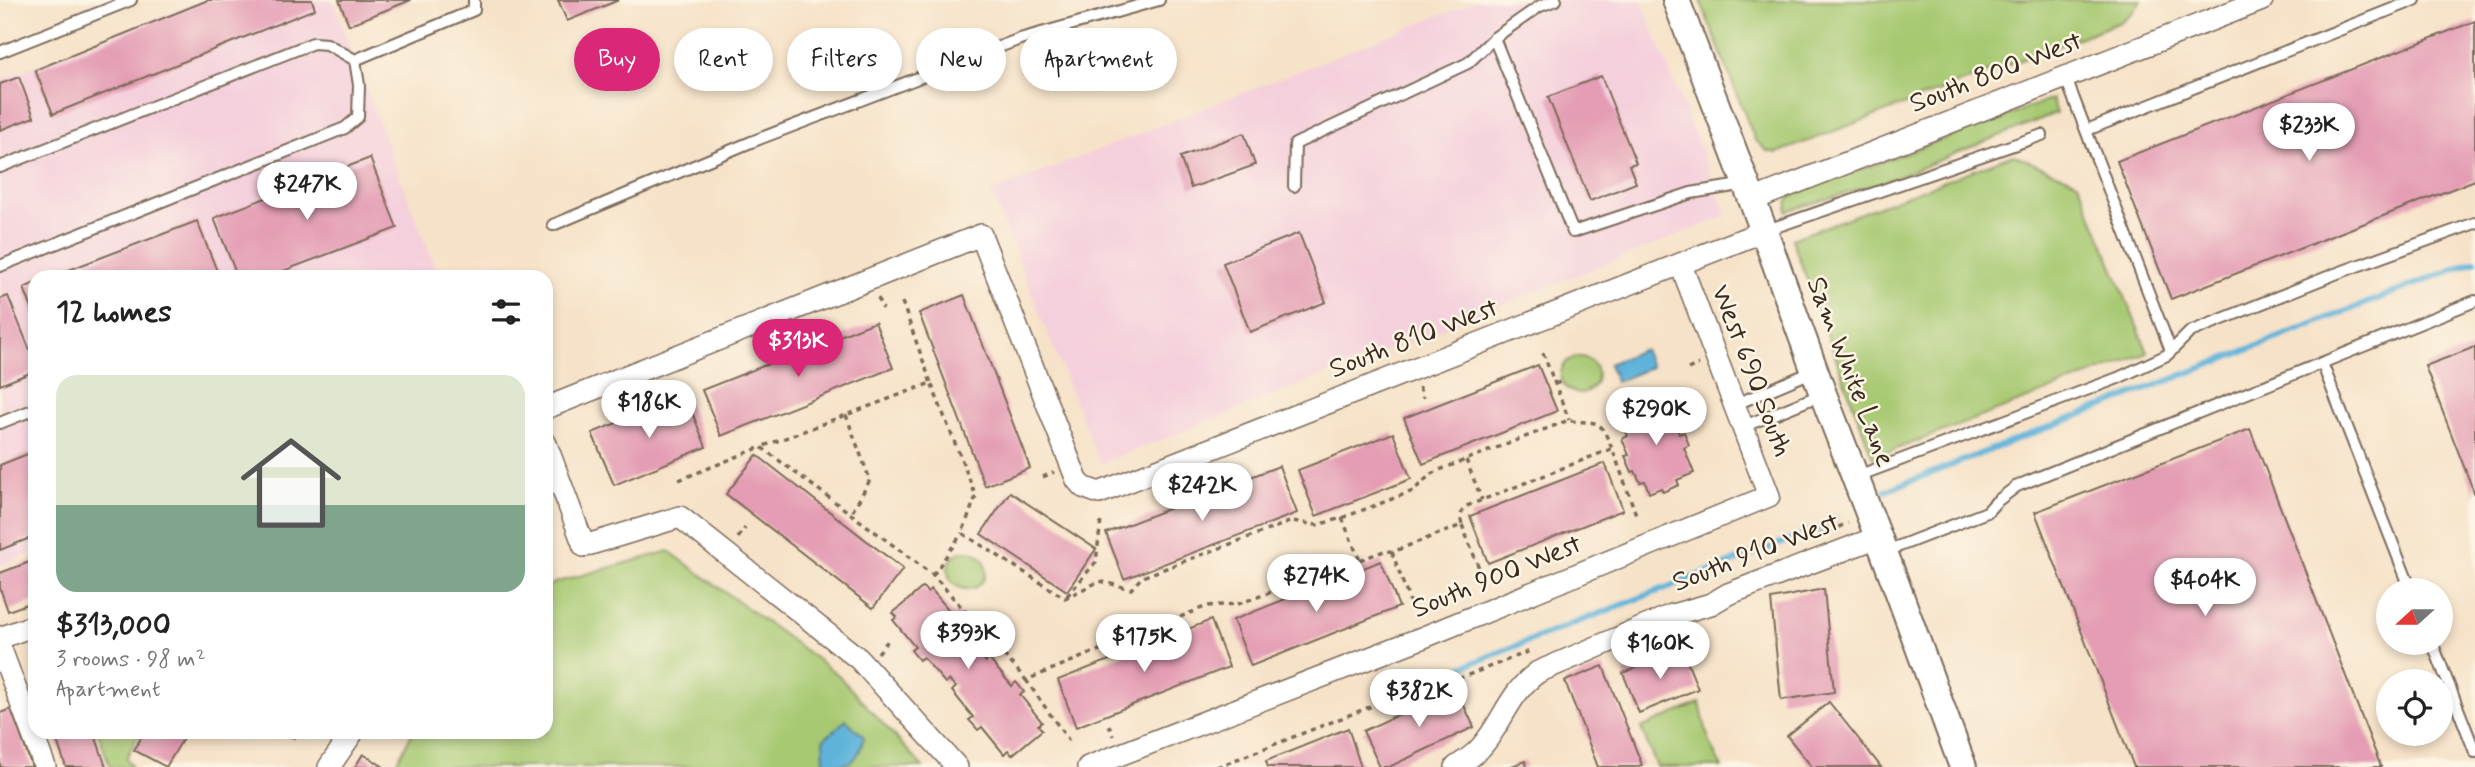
<!DOCTYPE html>
<meta charset="utf-8">
<style>
:root{--surface:#fff;--page:#f2f2f2;--text:#222;--muted:#767676;--line:#e0e0e0;--accent:#db2777}
body{margin:0;font-family:Mynerve,sans-serif;background:var(--page);color:var(--text);height:100vh;display:flex;flex-direction:column;font-size:26px;white-space:nowrap}
*{box-sizing:border-box;margin:0}
p{font-size:23px;color:var(--muted)}
.icon{flex:none;width:38px;height:38px;fill:none;stroke:currentColor;stroke-width:2;stroke-linecap:round;stroke-linejoin:round}
.map{position:relative;flex:1;overflow:hidden}
.sheet{position:absolute;left:28px;top:270px;width:525px;height:469px;display:flex;flex-direction:column;background:var(--surface);border-radius:21px;box-shadow:0 4px 10px #0003}
.sheet>*{flex:none}
.top-card{position:absolute;left:574px;top:28px;width:665px;height:63px;display:flex;gap:14px}
.needle{width:46px;rotate:249deg}
.buttons{position:absolute;left:2376px;top:578px;display:grid;gap:14px}
.buttons a{display:grid;place-items:center;width:77px;height:77px;border-radius:50%;background:var(--surface);box-shadow:0 4px 10px #0003;font-size:35px}
.price{position:absolute;translate:-50% -60px;padding:0 16px;border-radius:24px;background:#fff;color:#222;font-size:23px;line-height:46px;filter:drop-shadow(0 2px 4px #0008)}
.price::after{content:'';position:absolute;left:50%;top:42px;width:21px;height:16px;margin-left:-10px;background:inherit;clip-path:polygon(0 0,100% 0,50% 100%)}
.price.current{background:var(--accent);color:#fff}
ul{padding:0;list-style:none}
li{display:grid;align-content:center;gap:14px;height:371px;padding:0 28px}
li+li{border-top:2px solid var(--line)}
li span{display:grid;place-items:center;height:217px;border-radius:21px;color:#555}
li>.icon{margin-inline-start:auto}
span .icon{width:126px;height:126px;fill:#fffc;stroke-width:1}
li b{font-size:30px}
h2{display:flex;justify-content:space-between;align-items:center;height:84px;padding:0 28px;font-size:30px}
.chip{padding:0 24px;border-radius:32px;background:var(--surface);box-shadow:0 4px 10px #0003;font-size:24px;line-height:63px}
.chip.current{background:var(--accent);color:#fff}
.map>svg:first-child{display:block}
</style>
<div class="map">
<svg width="2475" height="767" viewBox="0 0 2475 767">
<rect width="100%" height="100%" fill="#fcf5e5"/>
<filter id="ink" filterUnits="userSpaceOnUse"><feTurbulence type="fractalNoise" baseFrequency=".0143" numOctaves="2"/><feDisplacementMap in="SourceGraphic" scale="14" xChannelSelector="R" yChannelSelector="G"/><feConvolveMatrix kernelMatrix="1 2 1 2 8 2 1 2 1" color-interpolation-filters="sRGB"/></filter>
<filter id="wash" filterUnits="userSpaceOnUse"><feTurbulence type="fractalNoise" baseFrequency=".00686" numOctaves="4" result="noise"/><feDisplacementMap in="SourceGraphic" scale="28" xChannelSelector="R" yChannelSelector="G"/><feGaussianBlur stdDeviation="1.57" result="paint"/><feColorMatrix in="noise" values="0 0 0 0 0 0 0 0 0 0 0 0 0 0 0 0 0 1.4 0 .05"/><feComposite in="paint" operator="in"/></filter>
<g filter="url(#wash)">
<rect width="100%" height="100%" fill="#f6e2c8"/>
<g fill="#f4cfdc">
<path d="M203,0h129l106,276h-403v276l-35,13v-485z"/>
<path d="M1479,0h162l86,216 -627,248 -109,-272z"/>
</g>
<g fill="#a7c972" stroke="#717a48" stroke-width="2">
<path d="M1700,0h441l-7,11 -14,11 -343,131 -10,-2 -12,-11z"/>
<path d="M2052,99l4,14 -166,67 -103,31 1,-11 6,-6z"/>
<path d="M2013,155l65,27 70,171 -275,105 -81,-219z"/>
<circle cx="1579" cy="375" r="18"/>
<path d="M669,551l168,123 86,93h-529l19,-35h133v-143l8,-6z"/>
<circle cx="967" cy="570" r="19"/>
<path d="M1700,703c5,23 9,44 22,64h-65l-16,-39z"/>
<path d="M98,732h42l-14,26 6,9h-22z"/>
</g>
<g fill="#5eb3da" stroke="#4c6e7c" stroke-width="2">
<path d="M1644,349l7,18 -35,15 -7,-18z"/>
<path d="M846,720l18,17c-6,24 -11,30 -40,26l-1,-23z"/>
</g>
<g fill="none" stroke-linecap="round" stroke-linejoin="round">
<g stroke="#5eb3da" stroke-width="6">
<path d="M1885,491l590,-230"/>
<path d="M1462,667l361,-140 12,-9"/>
</g>
</g>
<g id="blocks">
<g fill="#e49db4">
<path d="M208,0h104l3,9 -262,105 -18,-44z"/>
<path d="M339,0h72l-62,25z"/>
<path d="M558,0h61l-52,21z"/>
<path d="M2475,21v159l-304,119 -54,-138z"/>
<path d="M1601,76l35,87 -7,2 7,18 -46,18 -42,-104z"/>
<path d="M19,77l15,40 -34,13v-46z"/>
<path d="M1244,133l11,32 -64,23 -11,-31z"/>
<path d="M370,158l27,70 -127,48h-33l-23,-58z"/>
<path d="M197,221l22,55h-166z"/>
<path d="M1299,233l27,69 -76,30 -27,-69z"/>
<path d="M35,283v33l-11,-28z"/>
<path d="M964,295l66,173 -45,18 -66,-173z"/>
<path d="M8,296l27,67v8l-35,14v-86z"/>
<path d="M875,322l18,46 -172,68 -19,-46z"/>
<path d="M2475,347v148l-50,-129z"/>
<path d="M1538,365l19,46 -134,53 -19,-46z"/>
<path d="M685,395l21,52 -92,38 -22,-52z"/>
<path d="M1661,399l8,19 4,-1 6,17 5,-2 5,13 -5,3 10,25 -17,7 2,5 -16,7 -2,-4 -12,5 -4,-12 -5,1 -5,-11 -3,1 -7,-16 4,-1 -7,-16 6,-3 -9,-21z"/>
<path d="M2250,429l131,338h-247l-99,-255z"/>
<path d="M1393,433l18,46 -95,37 -18,-46z"/>
<path d="M35,451v85l-35,14v-85z"/>
<path d="M757,455l146,114 -30,39 -147,-114z"/>
<path d="M1605,463l18,47 -135,53 -18,-47z"/>
<path d="M1279,466l18,47 -173,66 -18,-46z"/>
<path d="M1010,492l86,57 -29,42 -86,-57z"/>
<path d="M35,560v41l-27,10 -8,-23v-15z"/>
<path d="M1381,561l18,46 -148,59 -18,-46z"/>
<path d="M923,587l4,5 4,-3 22,26 4,-3 8,9 -4,4 22,26 -3,4 6,7 3,-3 23,27 4,-4 8,10 -4,3 22,27 -4,3 4,5 -30,25 -4,-5 -4,4 -22,-27 -4,3 -9,-10 4,-3 -21,-26 4,-4 -7,-7 -4,3 -22,-26 -4,3 -8,-10 4,-3 -22,-27 4,-3 -4,-4z"/>
<path d="M1824,589l10,103 -53,8 -10,-101z"/>
<path d="M1211,620l18,47 -153,60 -18,-47z"/>
<path d="M1682,649l16,40 -59,24 -16,-40z"/>
<path d="M1603,666l39,99 -6,2h-38l-33,-86z"/>
<path d="M1456,688l18,39 -85,40h-9l-17,-36z"/>
<path d="M1829,702l52,65h-69l-25,-31z"/>
<path d="M11,709l21,58h-32v-54z"/>
<path d="M1348,728l13,39h-93l-2,-6z"/>
<path d="M54,732h40l12,35h-40z"/>
<path d="M144,732h43l-21,35 -32,-17z"/>
<path d="M280,732h17l-3,6z"/>
<path d="M363,754l21,13h-29z"/>
<path d="M1525,761l2,6h-18z"/>
</g>
</g>
</g>
<g filter="url(#ink)">
<use href="#blocks" fill-opacity="0" stroke="#7c6a5a" stroke-width="2"/>
<g fill="none" stroke-linecap="round" stroke-linejoin="round">
<defs>
<g id="service">
<path d="M1556,0l-16,6 -46,32 79,194 118,-39 55,-9"/>
<path d="M0,52l131,-52"/>
<path d="M355,60l119,-50v-10"/>
<path d="M2065,76l106,275"/>
<path d="M2087,130l328,-130"/>
<path d="M0,167l313,-124 14,1 28,16 4,25 -1,32 -13,11 -345,138"/>
<path d="M1294,186l1,-42 173,-81 26,-25"/>
<path d="M553,225l198,-83 269,-103 139,-39"/>
<path d="M1764,231l278,-96"/>
<path d="M2322,363l89,227"/>
<path d="M1734,405l80,-34"/>
<path d="M0,423l35,-14"/>
<path d="M1742,427l81,-33"/>
<path d="M1855,477l263,-99 49,-23 23,-23 145,-58 140,-51"/>
<path d="M1884,552l103,-40 9,-10 21,-16 458,-185"/>
<path d="M2432,642l43,110"/>
</g>
<g id="minor">
<path d="M1752,200l510,-200"/>
<path d="M546,408l435,-173 96,245 6,7 16,6 665,-262"/>
<path d="M546,444l38,102 96,-29 179,142 98,108"/>
<path d="M0,638l35,-13"/>
<path d="M0,647l45,120"/>
<path d="M329,767l24,-35"/>
<path d="M1088,767l336,-130 345,-141 -88,-231"/>
<path d="M1456,767c9,-6 19,-12 26,-21 21,-24 27,-53 56,-74l134,-57 39,-11 17,-10 150,-57"/>
</g>
<path id="tertiary" d="M1676,0l88,231 59,163 61,158 79,215"/>
</defs>
<use href="#service" stroke="#7c6a5a" stroke-width="14"/>
<use href="#minor" stroke="#7c6a5a" stroke-width="24"/>
<use href="#tertiary" stroke="#7c6a5a" stroke-width="30"/>
<g stroke="#7c6a5a" stroke-width="3.5" stroke-dasharray="5 5" stroke-linecap="butt">
<path d="M878,298l5,11"/>
<path d="M902,302l29,81"/>
<path d="M1543,353l26,67"/>
<path d="M1688,369l11,-5"/>
<path d="M1555,384l7,-3"/>
<path d="M647,387l5,11"/>
<path d="M1419,387l4,11"/>
<path d="M846,415l24,65 -19,34"/>
<path d="M1611,449l-144,57c-7,6 -7,10 -5,19l-70,27 -5,-2 -149,54 -31,2 -181,74 -93,-105 -172,-128 170,-64 45,113 -14,37 103,65 35,-17 31,8 11,-12 150,-56 25,4 25,-7 71,-27 17,-16 12,-6 127,-49c10,4 22,-1 31,6 9,7 31,76 37,91"/>
<path d="M1466,460l16,40"/>
<path d="M1043,477l11,-5"/>
<path d="M679,480l82,-33"/>
<path d="M1342,518l18,43"/>
<path d="M1462,525l21,53"/>
<path d="M1820,535l28,-12"/>
<path d="M738,538l7,-10"/>
<path d="M1392,552l21,59"/>
<path d="M1514,565l5,11"/>
<path d="M933,575l29,-42"/>
<path d="M1067,596l29,-34 5,-42"/>
<path d="M878,653l12,-15"/>
<path d="M1026,680l43,61"/>
<path d="M1109,725l4,11"/>
<path d="M1217,767l234,-92 7,4 72,-28"/>
</g>
<use href="#service" stroke="#fff" stroke-width="10"/>
<use href="#minor" stroke="#fff" stroke-width="21"/>
<use href="#tertiary" stroke="#fff" stroke-width="26"/>
</g>
</g>
<g text-anchor="middle" dominant-baseline="central" stroke-width="5" stroke-linejoin="round" paint-order="stroke">
<g font-size="28" fill="#3b2a1e" stroke="#fcf5e5">
<text transform="translate(1996 73) rotate(-21)">South 800 West</text>
<text transform="translate(1414 339) rotate(-21)">South 810 West</text>
<text transform="translate(1751 371) rotate(69)">West 690 South</text>
<text transform="translate(1850 372) rotate(69)">Sam White Lane</text>
<text transform="translate(1756 553) rotate(-21)">South 910 West</text>
<text transform="translate(1497 577) rotate(-22)">South 900 West</text>
</g>
</g>
</svg>
<div class="buttons">
<a><svg class="needle" viewBox="-14 -14 28 28"><path d="M0-13l5 13h-10z" fill="#e53935"/><path d="M0 13l5-13h-10z" fill="#767676"/></svg></a>
<a><svg class="icon" aria-label="locate" viewBox="0 0 24 24"><circle cx="12" cy="12" r="6"/><path d="M12 2v4M12 18v4M2 12h4M18 12h4"/></svg></a>
</div>
<b class="price" style="left:2309px;top:163px">$233K</b>
<b class="price" style="left:307px;top:222px">$247K</b>
<b class="price current" style="left:798px;top:379px">$313K</b>
<b class="price" style="left:649px;top:440px">$186K</b>
<b class="price" style="left:1656px;top:447px">$290K</b>
<b class="price" style="left:1202px;top:523px">$242K</b>
<b class="price" style="left:1316px;top:614px">$274K</b>
<b class="price" style="left:2205px;top:618px">$404K</b>
<b class="price" style="left:968px;top:671px">$393K</b>
<b class="price" style="left:1144px;top:674px">$175K</b>
<b class="price" style="left:1660px;top:681px">$160K</b>
<b class="price" style="left:1419px;top:729px">$382K</b>
<div class="top-card">
<a class="chip current">Buy</a>
<a class="chip">Rent</a>
<a class="chip">Filters</a>
<a class="chip">New</a>
<a class="chip">Apartment</a>
</div>
<section class="sheet">
<h2>12 homes<svg class="icon" aria-label="filters" viewBox="0 0 24 24"><path d="M4 7h16M4 17h16"/><circle cx="9" cy="7" r="2"/><circle cx="15" cy="17" r="2"/></svg></h2>
<ul>
<li><span style="background:linear-gradient(#dfe7d0 60%,#7fa58c 0)"><svg class="icon" aria-label="home" viewBox="0 0 24 24"><path d="M3 11l9-7 9 7M6 9v11h12V9"/></svg></span><div><b>$313,000</b><p>3 rooms · 98 m²</p><p>Apartment</p></div></li>
</ul>
</section>
</div>
